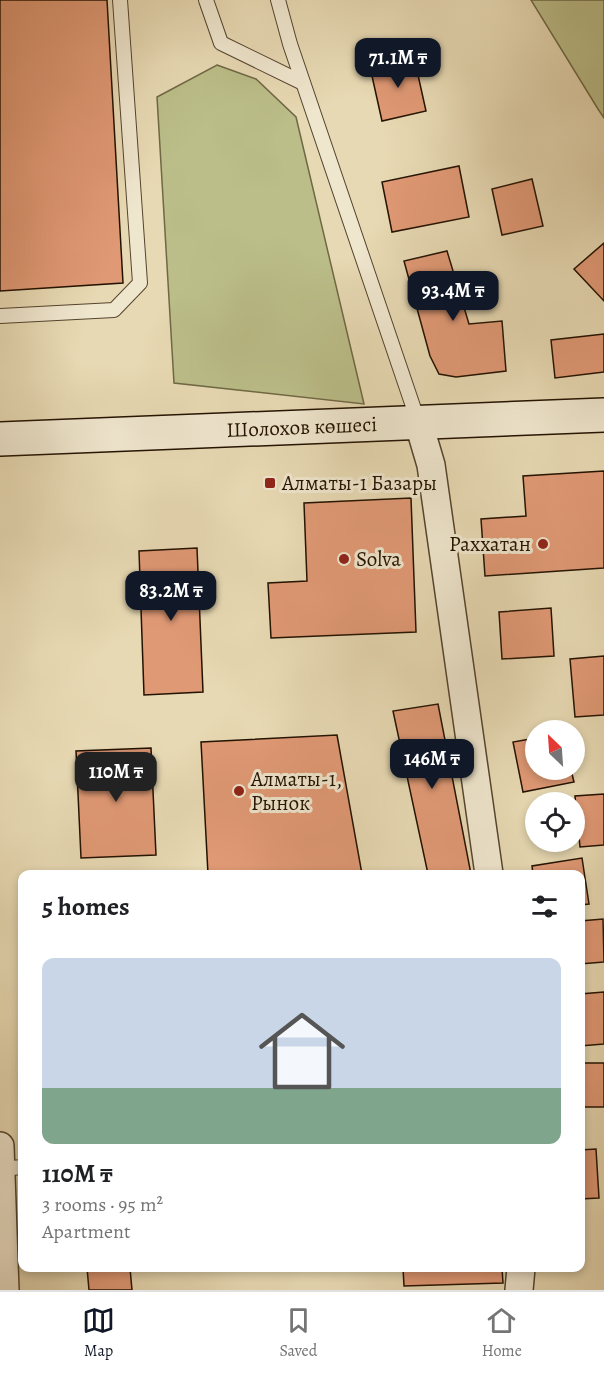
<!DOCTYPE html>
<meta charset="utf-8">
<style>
:root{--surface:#fff;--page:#f2f2f2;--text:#202124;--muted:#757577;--line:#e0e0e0;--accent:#111827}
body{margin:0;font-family:Alegreya,serif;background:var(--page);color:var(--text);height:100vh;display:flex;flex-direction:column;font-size:22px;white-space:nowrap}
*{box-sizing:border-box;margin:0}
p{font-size:20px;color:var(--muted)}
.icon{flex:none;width:33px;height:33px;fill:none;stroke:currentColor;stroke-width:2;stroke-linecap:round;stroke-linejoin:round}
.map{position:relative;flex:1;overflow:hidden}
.panel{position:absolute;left:18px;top:870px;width:567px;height:402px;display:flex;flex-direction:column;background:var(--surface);border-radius:12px;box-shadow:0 3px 9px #0003}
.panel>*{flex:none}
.needle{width:39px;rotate:335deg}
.tools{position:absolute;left:525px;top:720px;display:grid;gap:12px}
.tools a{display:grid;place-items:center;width:60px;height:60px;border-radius:50%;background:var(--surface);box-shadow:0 3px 9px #0003;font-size:30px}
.price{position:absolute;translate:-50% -51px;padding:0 14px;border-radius:12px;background:var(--accent);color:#fff;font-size:20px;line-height:39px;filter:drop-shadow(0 2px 3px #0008)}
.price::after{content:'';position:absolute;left:50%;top:36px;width:18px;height:14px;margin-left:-9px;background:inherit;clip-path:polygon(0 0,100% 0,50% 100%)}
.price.current{background:#222;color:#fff}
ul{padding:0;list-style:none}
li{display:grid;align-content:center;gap:12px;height:318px;padding:0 24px}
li+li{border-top:2px solid var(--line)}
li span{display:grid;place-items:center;height:186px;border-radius:12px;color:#555}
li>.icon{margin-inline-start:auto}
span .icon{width:108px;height:108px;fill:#fffc;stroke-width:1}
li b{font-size:26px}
h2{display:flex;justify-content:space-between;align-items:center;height:72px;padding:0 24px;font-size:26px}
.dock{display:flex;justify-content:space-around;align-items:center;height:84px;border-top:2px solid var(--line);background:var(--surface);font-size:16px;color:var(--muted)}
.dock a{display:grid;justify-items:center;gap:3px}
.dock .current{color:var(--accent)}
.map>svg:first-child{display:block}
</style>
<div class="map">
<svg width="604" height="1290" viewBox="0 0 604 1290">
<rect width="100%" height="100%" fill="#e7d9b3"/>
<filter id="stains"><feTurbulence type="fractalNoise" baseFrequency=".00333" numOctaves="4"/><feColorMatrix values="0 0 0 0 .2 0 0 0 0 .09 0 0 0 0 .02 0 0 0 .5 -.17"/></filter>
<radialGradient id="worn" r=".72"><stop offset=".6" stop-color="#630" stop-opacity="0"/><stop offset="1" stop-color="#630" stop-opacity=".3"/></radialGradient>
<g fill="#bbbe89" stroke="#6f6845" stroke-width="1.5">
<path d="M531,0h73v118l-6,-9z"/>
<path d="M217,65l39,14 40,38 68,287 -190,-21 -17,-286z"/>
</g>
<g fill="#e09975" stroke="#231201" stroke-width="1.5">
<path d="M0,0h107l16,283 -123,8z"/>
<path d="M414,57l12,54 -44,10 -12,-54z"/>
<path d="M459,166l10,51 -77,15 -10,-50z"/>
<path d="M532,179l11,47 -41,9 -10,-46z"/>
<path d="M604,243v58l-30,-32z"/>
<path d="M447,251l22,73 33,-3 4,50 -50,6 -17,-3 -9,-18 -26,-95z"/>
<path d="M604,334v38l-49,6 -4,-38z"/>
<path d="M604,471v97l-119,8 -4,-57 45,-3 -3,-40z"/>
<path d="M411,498l5,134 -145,6 -3,-55 39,-2 -3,-78z"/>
<path d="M197,548l6,144 -59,3 -5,-144z"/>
<path d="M551,608l3,48 -52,3 -3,-47z"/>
<path d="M604,656v59l-29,2 -5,-58z"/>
<path d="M438,704l33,170h-43l-35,-163z"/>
<path d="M337,735l25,139h-154l-7,-132z"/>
<path d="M536,738v32h35l3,12 -51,10 -10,-50z"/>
<path d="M151,748l5,107 -75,3 -5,-107z"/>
<path d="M604,794v51l-24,2 -5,-51z"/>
<path d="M582,858l7,46 -9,1v-31h-47l-1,-8z"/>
<path d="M603,919l1,43 -24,2v-43z"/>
<path d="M604,992v52l-24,2v-52z"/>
<rect x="580" y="1063" width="24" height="44"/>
<path d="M596,1149l3,49 -19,1v-49z"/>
<path d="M87,1268h43l2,22h-43z"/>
<path d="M403,1268h99l1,15 -99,3z"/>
</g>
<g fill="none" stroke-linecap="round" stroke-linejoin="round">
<defs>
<g id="service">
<path d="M206,0l15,43 82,40"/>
<path d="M278,0l12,44 128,377"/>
<path d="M0,316l114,-6 26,-27 -20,-283"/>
<path d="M1,1169l21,-2"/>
</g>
<g id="minor">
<path d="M418,421l13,44 58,409"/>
<path d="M0,1146l5,144"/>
<path d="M519,1290l2,-22"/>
</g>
<g id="secondary">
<path id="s1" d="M0,439l604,-24"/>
</g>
</defs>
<use href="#service" stroke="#54442e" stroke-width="16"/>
<use href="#minor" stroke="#54442e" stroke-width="30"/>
<use href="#secondary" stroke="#231201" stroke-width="36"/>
<use href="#service" stroke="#efe6ce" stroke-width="14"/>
<use href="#minor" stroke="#efe6ce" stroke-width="27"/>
<use href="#secondary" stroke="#efe6ce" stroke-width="33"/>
</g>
<g fill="#8f2418" stroke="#efe6ce" stroke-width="2">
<rect x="264" y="477" width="12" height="12" rx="3"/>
<circle cx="543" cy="544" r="6"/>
<circle cx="344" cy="559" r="6"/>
<circle cx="239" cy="791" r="6"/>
</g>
<g text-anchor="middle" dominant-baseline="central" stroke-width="6" stroke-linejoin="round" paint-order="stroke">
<g font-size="21" fill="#231201" stroke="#efe6ce">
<text stroke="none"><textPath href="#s1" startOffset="302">Шолохов көшесі</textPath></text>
</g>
<g font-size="21" fill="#231201" stroke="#efe6ce" text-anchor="start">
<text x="282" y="483">Алматы-1 Базары</text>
<text x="531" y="544" text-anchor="end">Раххатан</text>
<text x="356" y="559">Solva</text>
<text x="251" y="779">Алматы-1,<tspan x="251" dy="24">Рынок</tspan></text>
</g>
</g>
<rect width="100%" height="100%" filter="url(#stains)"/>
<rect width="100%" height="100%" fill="url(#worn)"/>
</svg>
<div class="tools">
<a><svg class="needle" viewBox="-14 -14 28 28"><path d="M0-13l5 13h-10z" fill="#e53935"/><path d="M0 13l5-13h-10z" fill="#757577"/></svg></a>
<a><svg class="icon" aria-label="locate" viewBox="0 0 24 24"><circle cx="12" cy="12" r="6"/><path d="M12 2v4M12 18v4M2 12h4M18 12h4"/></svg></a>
</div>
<b class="price" style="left:398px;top:89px">71.1M ₸</b>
<b class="price" style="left:453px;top:322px">93.4M ₸</b>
<b class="price" style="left:171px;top:622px">83.2M ₸</b>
<b class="price" style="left:432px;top:790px">146M ₸</b>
<b class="price current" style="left:116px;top:803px">110M ₸</b>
<section class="panel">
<h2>5 homes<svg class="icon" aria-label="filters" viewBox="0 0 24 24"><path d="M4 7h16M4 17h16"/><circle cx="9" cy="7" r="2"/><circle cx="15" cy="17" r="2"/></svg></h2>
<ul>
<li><span style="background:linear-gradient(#c9d6e8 70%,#7fa58c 0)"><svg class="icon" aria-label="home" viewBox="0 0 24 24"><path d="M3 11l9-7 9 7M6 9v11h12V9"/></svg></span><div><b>110M ₸</b><p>3 rooms · 95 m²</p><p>Apartment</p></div></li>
</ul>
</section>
</div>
<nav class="dock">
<a class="current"><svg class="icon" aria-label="map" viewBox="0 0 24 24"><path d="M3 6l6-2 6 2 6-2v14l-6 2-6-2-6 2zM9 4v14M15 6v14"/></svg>Map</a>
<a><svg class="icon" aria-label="saved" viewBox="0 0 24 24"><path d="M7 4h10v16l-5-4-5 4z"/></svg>Saved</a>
<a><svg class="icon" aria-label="home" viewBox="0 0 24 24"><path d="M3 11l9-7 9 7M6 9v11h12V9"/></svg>Home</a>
</nav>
